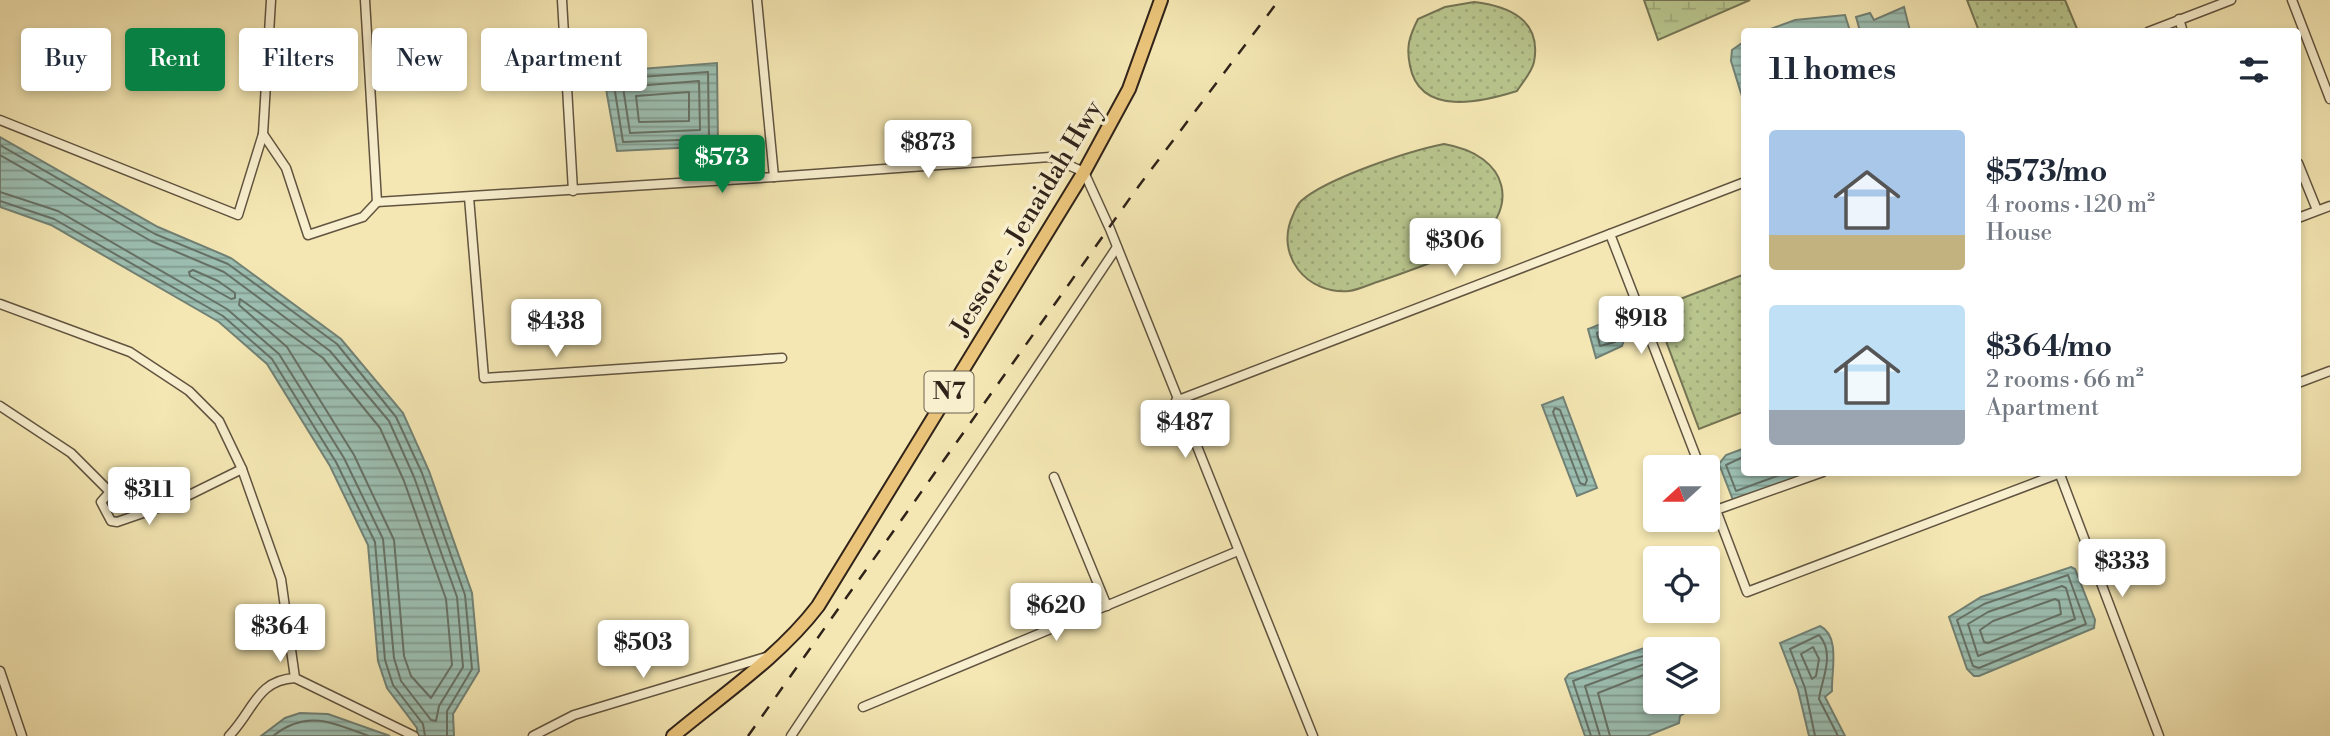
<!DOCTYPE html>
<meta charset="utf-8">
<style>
:root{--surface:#fff;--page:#f2f2f3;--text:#1f2937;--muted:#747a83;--accent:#0b8043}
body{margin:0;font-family:"Libre Bodoni",serif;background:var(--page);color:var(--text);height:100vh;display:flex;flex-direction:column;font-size:26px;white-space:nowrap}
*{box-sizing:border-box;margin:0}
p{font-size:23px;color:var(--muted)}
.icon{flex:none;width:38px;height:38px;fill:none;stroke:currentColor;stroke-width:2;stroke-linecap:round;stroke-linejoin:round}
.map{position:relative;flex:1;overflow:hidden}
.drawer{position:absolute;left:1741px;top:28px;width:560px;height:448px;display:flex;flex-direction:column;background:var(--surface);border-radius:7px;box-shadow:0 4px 10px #0003}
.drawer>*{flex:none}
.top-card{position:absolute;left:21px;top:28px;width:665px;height:63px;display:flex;gap:14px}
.needle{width:46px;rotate:249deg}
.tools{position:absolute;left:1643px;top:455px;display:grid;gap:14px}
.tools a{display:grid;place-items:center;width:77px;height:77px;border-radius:7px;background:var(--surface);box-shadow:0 4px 10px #0003;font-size:35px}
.price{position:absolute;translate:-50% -60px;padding:0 16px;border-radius:7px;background:#fff;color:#222;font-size:23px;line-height:46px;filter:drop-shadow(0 2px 4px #0008)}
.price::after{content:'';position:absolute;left:50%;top:42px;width:21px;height:16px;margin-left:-10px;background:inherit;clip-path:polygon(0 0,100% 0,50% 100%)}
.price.on{background:var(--accent);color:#fff}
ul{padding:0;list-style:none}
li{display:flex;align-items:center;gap:21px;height:175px;padding:0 28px}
li span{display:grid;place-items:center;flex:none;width:196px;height:140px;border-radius:7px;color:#555}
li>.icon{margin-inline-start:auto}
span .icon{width:84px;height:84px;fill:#fffc;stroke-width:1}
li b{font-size:30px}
h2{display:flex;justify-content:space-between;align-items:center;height:84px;padding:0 28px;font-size:30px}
.pill{padding:0 24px;border-radius:7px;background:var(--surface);box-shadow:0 4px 10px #0003;font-size:24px;line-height:63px}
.pill.on{background:var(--accent);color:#fff}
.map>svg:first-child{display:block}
</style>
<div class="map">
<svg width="2330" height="736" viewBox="0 0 2330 736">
<defs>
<pattern id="green-dots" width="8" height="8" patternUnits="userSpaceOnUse" patternTransform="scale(1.75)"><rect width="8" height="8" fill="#b9c68e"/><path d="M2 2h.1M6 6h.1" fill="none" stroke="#9faa7a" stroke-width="1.8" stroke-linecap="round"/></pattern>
<pattern id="wetland-marsh" width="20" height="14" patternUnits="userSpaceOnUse" patternTransform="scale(1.75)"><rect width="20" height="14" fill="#b9c68e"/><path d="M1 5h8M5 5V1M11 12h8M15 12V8" fill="none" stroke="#9faa7a"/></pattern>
<pattern id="water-rules" width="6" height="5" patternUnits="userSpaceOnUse" patternTransform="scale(1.75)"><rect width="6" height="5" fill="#9cbfb2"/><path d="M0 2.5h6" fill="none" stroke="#809b90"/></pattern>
</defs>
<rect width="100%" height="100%" fill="#f4e7b3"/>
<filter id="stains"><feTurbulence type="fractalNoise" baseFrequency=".00286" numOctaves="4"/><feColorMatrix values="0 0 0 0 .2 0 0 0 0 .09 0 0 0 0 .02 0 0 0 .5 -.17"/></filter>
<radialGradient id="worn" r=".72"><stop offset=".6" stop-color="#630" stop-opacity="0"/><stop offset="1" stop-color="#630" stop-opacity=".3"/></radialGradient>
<g fill="url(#green-dots)" stroke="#747454" stroke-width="2">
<path d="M1967,0h98l13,31h-99z"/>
<path d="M1474,2c35,4 68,18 60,60 -2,10 -12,21 -17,29 -35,11 -97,26 -107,-25 -4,-19 -1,-29 8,-47l27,-12z"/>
<path d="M1444,144c65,11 79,64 26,104 -30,11 -60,23 -90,33 -10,3 -21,9 -31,10 -42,4 -75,-36 -56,-76 2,-5 4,-10 8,-14 26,-23 108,-50 143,-57z"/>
<path d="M1745,274v137l-46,18 -45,-120z"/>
</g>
<path fill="url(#wetland-marsh)" stroke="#747454" stroke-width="2" d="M1644,0h106l-92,40z"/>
<g fill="url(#water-rules)" stroke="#718175" stroke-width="2">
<path d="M1904,7l6,24h-50l-4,-14 14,-4 4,7z"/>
<path d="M1845,15l5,16h-85l30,-11z"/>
<path d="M1745,41v65l-14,-45 1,-11z"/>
<path d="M717,63l1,83 -101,5 -14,-79z"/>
<path d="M0,137l158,90 73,31 110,81 62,74 26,58 43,122 7,78 -26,43 1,22h-37v-8l-30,-40 -9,-27 -10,-116 -38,-79 -63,-102 -48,-42 -168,-97 -51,-18z"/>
<path d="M1624,315l10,21 -10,4 -2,6 -26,12 -8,-29z"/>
<path d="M1563,397l34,91 -20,8 -35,-91z"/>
<path d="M1745,448v24l64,1 -76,27 -14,-36 7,-9z"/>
<path d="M2071,567l4,2 20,51 -1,8 -115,48h-5l-7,-7 -18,-52 32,-20z"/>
<path d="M1820,626c21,10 11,47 12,65l-7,6 20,39h-36l-11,-46 -18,-47z"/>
<path d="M1656,644l5,5h-5v53h34l3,6 -13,8 -1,7 -32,13h-62l-20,-57 4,-5z"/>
<path d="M300,713l28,1 62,22h-129l24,-18z"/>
</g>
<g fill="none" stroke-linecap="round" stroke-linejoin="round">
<g stroke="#667166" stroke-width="2">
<path d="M708,72l1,67 -86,3 -10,-63z"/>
<path d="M699,81l1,49 -70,3 -7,-46z"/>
<path d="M689,92v29l-50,1 -3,-26z"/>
<path d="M0,145l155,89 73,30 109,80 59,73 26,56 43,122 7,74 -25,42v25"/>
<path d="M0,155l151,86 73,31 106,79 59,70 25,56 43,120 6,70 -24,39 -3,15 -5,-1 -30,-39 -7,-23 -11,-119 -39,-81 -65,-104 -52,-45 -169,-98 -58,-19"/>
<path d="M0,201l54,18 169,97 49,43 64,103 39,80 10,118 8,25 30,39 2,12"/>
<path d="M193,270l25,11 17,12v5l-4,1 -41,-23 -1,-4z"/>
<path d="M240,299l83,59 57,70 24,53 42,118 6,66 -21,33 -20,-22 -7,-20 -10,-116 -40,-85 -67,-108 -48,-42z"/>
<path d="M1618,323l5,2 1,7 -9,10 -15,4 -3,-13z"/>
<path d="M1555,408l5,2 27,70 -2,5 -5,-2 -27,-71z"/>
<path d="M1745,456l-19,9 10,26 52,-19"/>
<path d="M2068,575l18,49 -107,44 -6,-2 -16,-46 27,-16z"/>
<path d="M2062,586l4,2 9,31 -97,37 -10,-32 20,-12z"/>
<path d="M2055,599l4,2 2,13 -73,29 -4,-1 -4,-12 13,-9z"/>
<path d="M1813,647l6,12 -3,17 -4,3 -11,-25z"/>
<path d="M273,736c34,-27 59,-13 96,0"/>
<path d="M1591,736l-18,-55 55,-21 28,-7"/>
<path d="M1600,736l-15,-50 65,-24 6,2"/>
<path d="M1610,736l-12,-43 51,-20 7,2"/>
<path d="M1815,736l-10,-48 -15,-39 29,-14c17,19 2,46 0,64l19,37"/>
</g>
<defs>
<g id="minor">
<path d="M271,0l-8,134 23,34 22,67 55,-18 14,-15"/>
<path d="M365,0l12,202 397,-25 -17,-177"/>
<path d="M562,0l11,191"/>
<path d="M2292,0l38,99"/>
<path d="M2179,19l4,13"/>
<path d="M2148,32l83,-32"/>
<path d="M0,120l238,95 25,-81"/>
<path d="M2298,163l19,47"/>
<path d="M774,177l276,-20 34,15 26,57 203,507"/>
<path d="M469,197l15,181 298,-20"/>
<path d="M2298,218l32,-12"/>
<path d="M1610,234l90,233"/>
<path d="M0,304l130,48 59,39 30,30 23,48 39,110 14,99"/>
<path d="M2298,383l32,-12"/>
<path d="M1176,401l569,-219"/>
<path d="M0,406l71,47 44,44"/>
<path d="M2059,472l100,264"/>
<path d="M1054,477l53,129"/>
<path d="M1708,489l39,103 316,-120"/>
<path d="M110,492l-9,10 10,19 6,1 58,-20 67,-33"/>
<path d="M1716,510l107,-38"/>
<path d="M0,671l22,65"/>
<path d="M863,707l375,-156"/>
<path d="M229,736c25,-26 28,-56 66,-58l119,58"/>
<path d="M533,736l41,-21 192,-58"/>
<path d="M791,736l326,-489"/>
</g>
<path id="trunk" d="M673,736c49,-41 106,-79 145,-130l266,-434 45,-83 32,-89"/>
</defs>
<use href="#minor" stroke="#615440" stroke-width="11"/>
<use href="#trunk" stroke="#30231a" stroke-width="16"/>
<use href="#minor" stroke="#f8efce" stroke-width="8"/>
<use href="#trunk" stroke="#eac47a" stroke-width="12"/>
<path stroke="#30231a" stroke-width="2.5" stroke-dasharray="12 12" stroke-linecap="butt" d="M748,736l387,-545 144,-191"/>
</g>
<g text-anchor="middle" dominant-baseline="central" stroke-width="7" stroke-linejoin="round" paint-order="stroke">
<rect fill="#f8efce" stroke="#6c6050" stroke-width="2" x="924.5" y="371.5" width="49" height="41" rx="5"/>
<g font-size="24" font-weight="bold" fill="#30231a">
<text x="949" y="392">N7</text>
</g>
<g font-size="26" fill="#30231a" stroke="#f8efce">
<text transform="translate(1027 218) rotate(-59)">Jessore - Jenaidah Hwy</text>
</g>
</g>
<rect width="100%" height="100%" filter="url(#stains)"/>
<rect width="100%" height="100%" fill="url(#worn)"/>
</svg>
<div class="tools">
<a><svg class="needle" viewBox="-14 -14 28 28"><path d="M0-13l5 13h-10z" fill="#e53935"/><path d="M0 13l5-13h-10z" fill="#747a83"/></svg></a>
<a><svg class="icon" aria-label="locate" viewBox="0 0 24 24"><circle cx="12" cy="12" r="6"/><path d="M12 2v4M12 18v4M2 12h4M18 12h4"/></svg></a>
<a><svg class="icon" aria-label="layers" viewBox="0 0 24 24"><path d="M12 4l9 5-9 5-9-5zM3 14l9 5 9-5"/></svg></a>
</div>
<b class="price" style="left:928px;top:180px">$873</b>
<b class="price on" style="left:722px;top:195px">$573</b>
<b class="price" style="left:1455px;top:278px">$306</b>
<b class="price" style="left:1641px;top:356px">$918</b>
<b class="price" style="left:556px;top:359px">$438</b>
<b class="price" style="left:1185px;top:460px">$487</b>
<b class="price" style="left:149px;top:527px">$311</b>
<b class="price" style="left:2122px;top:599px">$333</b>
<b class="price" style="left:1056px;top:643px">$620</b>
<b class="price" style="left:280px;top:664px">$364</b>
<b class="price" style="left:643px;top:680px">$503</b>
<div class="top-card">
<a class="pill">Buy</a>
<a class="pill on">Rent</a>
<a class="pill">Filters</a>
<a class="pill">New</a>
<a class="pill">Apartment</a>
</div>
<section class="drawer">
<h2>11 homes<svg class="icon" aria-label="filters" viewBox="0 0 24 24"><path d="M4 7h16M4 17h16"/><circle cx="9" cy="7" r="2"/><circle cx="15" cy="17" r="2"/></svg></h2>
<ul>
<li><span style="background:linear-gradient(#a9c7e8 75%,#c2b280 0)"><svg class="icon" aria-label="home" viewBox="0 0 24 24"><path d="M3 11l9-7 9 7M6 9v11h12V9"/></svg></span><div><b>$573/mo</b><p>4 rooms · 120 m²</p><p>House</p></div></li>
<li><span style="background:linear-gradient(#bfe0f5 75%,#9aa5b1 0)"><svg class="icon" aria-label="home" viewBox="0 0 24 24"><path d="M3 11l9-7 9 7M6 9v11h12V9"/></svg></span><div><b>$364/mo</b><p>2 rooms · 66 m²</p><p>Apartment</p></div></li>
</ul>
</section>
</div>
